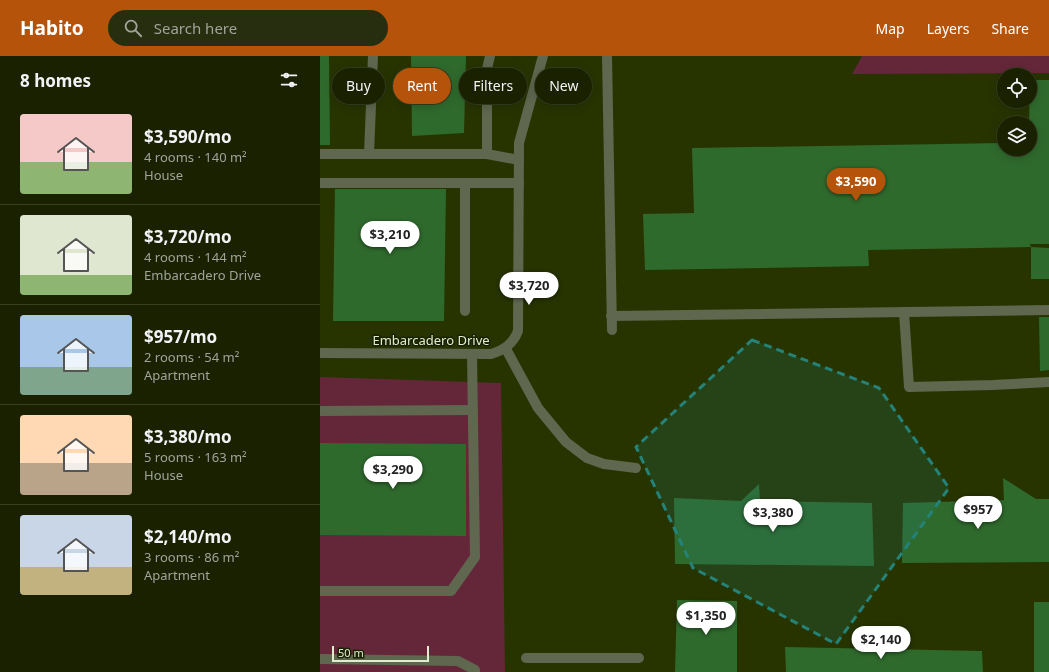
<!DOCTYPE html>
<meta charset="utf-8">
<style>
:root{--surface:#192100;--page:#262e0f;--text:#f1f3f6;--muted:#9fa399;--line:#373e22;--accent:#b45309}
body{margin:0;font-family:"Noto Sans",sans-serif;background:var(--page);color:var(--text);height:100vh;display:flex;flex-direction:column;font-size:15px;white-space:nowrap}
*{box-sizing:border-box;margin:0}
p{font-size:13px;color:var(--muted)}
.icon{flex:none;width:22px;height:22px;fill:none;stroke:currentColor;stroke-width:2;stroke-linecap:round;stroke-linejoin:round}
.map{position:relative;flex:1;overflow:hidden}
.panel{display:flex;flex-direction:column;background:var(--surface);width:320px}
.panel>*{flex:none}
.banner{position:absolute;left:12px;top:12px;width:380px;height:36px;display:flex;gap:8px}
.tools{position:absolute;left:677px;top:12px;display:grid;gap:8px}
.tools a{display:grid;place-items:center;width:40px;height:40px;border-radius:50%;background:var(--surface);box-shadow:0 2px 10px #0003,0 0 0 1px var(--line);font-size:20px}
.scale{position:absolute;left:12px;bottom:10px;width:97px;box-sizing:border-box;padding-left:4px;border:2px solid #e2edce;border-top:0;font-size:11px;line-height:14px;white-space:nowrap;color:#e2edce;-webkit-text-stroke:3px #192103;paint-order:stroke}
.price{position:absolute;translate:-50% -34px;padding:0 9px;border-radius:14px;background:#fff;color:#222;font-size:13px;line-height:26px;filter:drop-shadow(0 1px 2px #0008)}
.price::after{content:'';position:absolute;left:50%;top:24px;width:12px;height:9px;margin-left:-6px;background:inherit;clip-path:polygon(0 0,100% 0,50% 100%)}
.price.on{background:var(--accent);color:#fff}
ul{padding:0;list-style:none}
li{display:flex;align-items:center;gap:12px;height:100px;padding:0 20px}
li+li{border-top:1px solid var(--line)}
li span{display:grid;place-items:center;flex:none;width:112px;height:80px;border-radius:4px;color:#555}
li>.icon{margin-inline-start:auto}
span .icon{width:48px;height:48px;fill:#fffc;stroke-width:1}
li b{font-size:17px}
h2{display:flex;justify-content:space-between;align-items:center;height:48px;padding:0 20px;font-size:17px}
.tag{padding:0 14px;border-radius:18px;background:var(--surface);box-shadow:0 2px 10px #0003,0 0 0 1px var(--line);font-size:14px;line-height:36px}
.tag.on{background:var(--accent);color:#fff}
header{display:flex;align-items:center;gap:24px;box-sizing:border-box;height:56px;padding:0 20px;background:var(--accent);color:#fff}
header strong{font-size:19px}
nav{display:flex;gap:22px;margin-inline-start:auto;font-size:14px}
.search{width:280px;height:36px;background:var(--page);display:flex;align-items:center;gap:10px;box-sizing:border-box;padding:0 14px;border-radius:22px;color:var(--muted);font-size:15px}
main{display:flex;flex:1;min-height:0}
.map>svg:first-child{display:block}
</style>
<header>
<strong>Habito</strong>
<div class="search"><svg class="icon" aria-label="search" viewBox="0 0 24 24"><circle cx="10" cy="10" r="6"/><path d="M15 15l6 6"/></svg>Search here</div>
<nav><a>Map</a><a>Layers</a><a>Share</a></nav>
</header>
<main>
<section class="panel">
<h2>8 homes<svg class="icon" aria-label="filters" viewBox="0 0 24 24"><path d="M4 7h16M4 17h16"/><circle cx="9" cy="7" r="2"/><circle cx="15" cy="17" r="2"/></svg></h2>
<ul>
<li><span style="background:linear-gradient(#f6c9c9 60%,#8fb573 0)"><svg class="icon" aria-label="home" viewBox="0 0 24 24"><path d="M3 11l9-7 9 7M6 9v11h12V9"/></svg></span><div><b>$3,590/mo</b><p>4 rooms · 140 m²</p><p>House</p></div></li>
<li><span style="background:linear-gradient(#dfe7d0 75%,#8fb573 0)"><svg class="icon" aria-label="home" viewBox="0 0 24 24"><path d="M3 11l9-7 9 7M6 9v11h12V9"/></svg></span><div><b>$3,720/mo</b><p>4 rooms · 144 m²</p><p>Embarcadero Drive</p></div></li>
<li><span style="background:linear-gradient(#a9c7e8 65%,#7fa58c 0)"><svg class="icon" aria-label="home" viewBox="0 0 24 24"><path d="M3 11l9-7 9 7M6 9v11h12V9"/></svg></span><div><b>$957/mo</b><p>2 rooms · 54 m²</p><p>Apartment</p></div></li>
<li><span style="background:linear-gradient(#ffd9b3 60%,#b9a48a 0)"><svg class="icon" aria-label="home" viewBox="0 0 24 24"><path d="M3 11l9-7 9 7M6 9v11h12V9"/></svg></span><div><b>$3,380/mo</b><p>5 rooms · 163 m²</p><p>House</p></div></li>
<li><span style="background:linear-gradient(#c9d6e8 65%,#c2b280 0)"><svg class="icon" aria-label="home" viewBox="0 0 24 24"><path d="M3 11l9-7 9 7M6 9v11h12V9"/></svg></span><div><b>$2,140/mo</b><p>3 rooms · 86 m²</p><p>Apartment</p></div></li>
</ul>
</section>
<div class="map">
<svg width="729" height="616" viewBox="0 0 729 616">
<rect width="100%" height="100%" fill="#212c00"/>
<path fill="#273400" fill-rule="evenodd" d="M0,0h729v616h-729zM684,19h26v26h-26zM684,67h26v26h-26z"/>
<g fill="#64273a">
<path d="M542,0h187v17l-197,1z"/>
<path d="M0,321l181,6 4,289h-185z"/>
</g>
<g fill="#2f6a2d">
<path d="M0,0h9l1,89h-10z"/>
<path d="M91,0h55l-2,77 -52,3z"/>
<path d="M710,24h19v164h-19l1,3 -163,3 1,16 -224,4 -2,-56 51,-1 -2,-65 312,-5v6h26v-26h-1z"/>
<path d="M15,133h111l-2,132h-111z"/>
<path d="M711,191l18,1v31h-18z"/>
<path d="M719,261h10v53l-9,1z"/>
<path d="M0,387l146,1v92l-146,-1z"/>
<path d="M683,422l33,21h13v63l-147,1 1,-60 101,-3z"/>
<path d="M439,428l1,17 112,2 2,63 -199,-2 -1,-66 67,3z"/>
<path d="M357,544l60,1v71h-62z"/>
<rect x="714" y="546" width="15" height="70"/>
<path d="M465,591l197,4 1,21h-197z"/>
</g>
<g fill="none" stroke-linecap="round" stroke-linejoin="round">
<g stroke="#5f674f" stroke-width="10">
<path d="M170,0l-3,13v85l32,6"/>
<path d="M287,0l5,274"/>
<path d="M0,98h167"/>
<path d="M49,98l4,-98"/>
<path d="M0,127h199"/>
<path d="M145,127v128"/>
<path d="M584,256l5,75 84,-2 56,-3"/>
<path d="M291,260l438,-6"/>
<path d="M186,293l32,59 28,34 21,16 17,6 32,4"/>
<path d="M0,297l171,1c13,-4 22,-10 27,-23l1,-188 24,-87"/>
<path d="M0,355l153,-1"/>
<path d="M0,535h131l24,-34 -3,-203"/>
<path d="M206,602h113"/>
<path d="M0,603l138,2 17,9v2"/>
</g>
</g>
<path fill="#248278" fill-opacity="0.2" stroke="#248278" stroke-width="3" stroke-dasharray="8 5" stroke-linejoin="round" d="M432,284l127,48 70,100 -113,156 -143,-76 -57,-121z"/>
<g text-anchor="middle" dominant-baseline="central" stroke-width="3" stroke-linejoin="round" paint-order="stroke">
<g font-size="13" fill="#e2edce" stroke="#192103">
<text x="111" y="284">Embarcadero Drive</text>
</g>
</g>
</svg>
<div class="tools">
<a><svg class="icon" aria-label="locate" viewBox="0 0 24 24"><circle cx="12" cy="12" r="6"/><path d="M12 2v4M12 18v4M2 12h4M18 12h4"/></svg></a>
<a><svg class="icon" aria-label="layers" viewBox="0 0 24 24"><path d="M12 4l9 5-9 5-9-5zM3 14l9 5 9-5"/></svg></a>
</div>
<div class="scale">50 m</div>
<b class="price on" style="left:536px;top:146px">$3,590</b>
<b class="price" style="left:70px;top:199px">$3,210</b>
<b class="price" style="left:209px;top:250px">$3,720</b>
<b class="price" style="left:73px;top:434px">$3,290</b>
<b class="price" style="left:658px;top:474px">$957</b>
<b class="price" style="left:453px;top:477px">$3,380</b>
<b class="price" style="left:386px;top:580px">$1,350</b>
<b class="price" style="left:561px;top:604px">$2,140</b>
<div class="banner">
<a class="tag">Buy</a>
<a class="tag on">Rent</a>
<a class="tag">Filters</a>
<a class="tag">New</a>
</div>
</div>
</main>
